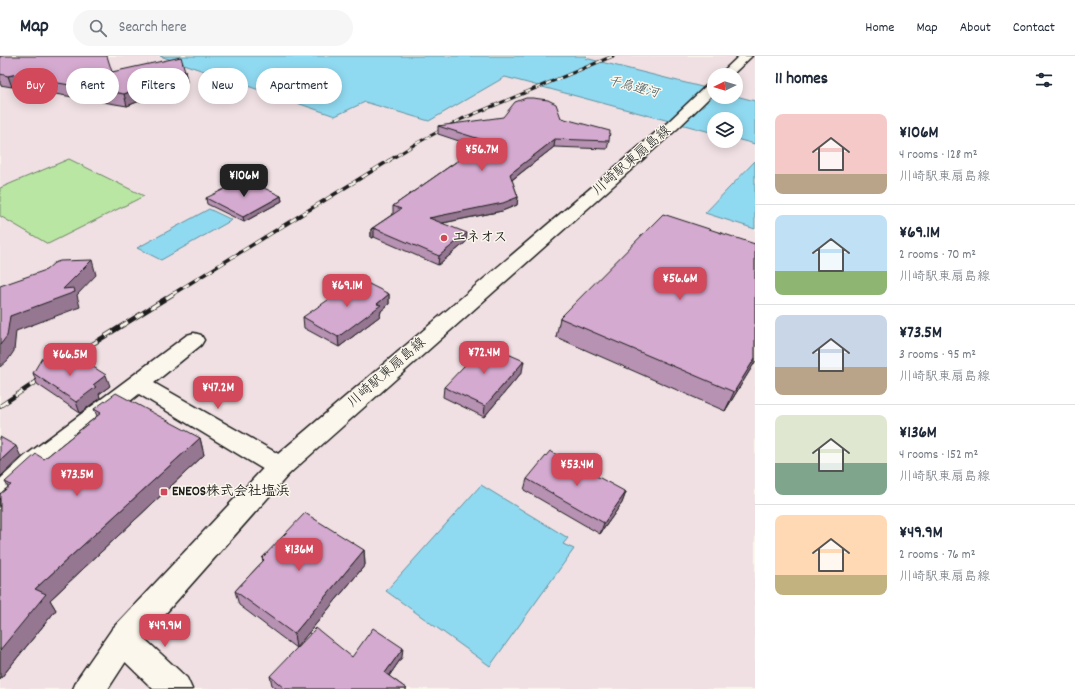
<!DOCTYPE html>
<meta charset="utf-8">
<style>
:root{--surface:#fff;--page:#f6f6f7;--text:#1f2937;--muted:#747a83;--line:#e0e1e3;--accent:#d1495b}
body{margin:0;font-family:Dekko,"Klee One",sans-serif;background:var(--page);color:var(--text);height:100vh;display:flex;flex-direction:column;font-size:15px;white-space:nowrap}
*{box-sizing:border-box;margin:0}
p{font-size:13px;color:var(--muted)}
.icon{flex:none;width:22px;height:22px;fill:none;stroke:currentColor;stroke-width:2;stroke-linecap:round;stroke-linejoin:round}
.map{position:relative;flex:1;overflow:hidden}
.side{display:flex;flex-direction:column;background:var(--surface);width:320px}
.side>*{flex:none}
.guide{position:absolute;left:12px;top:12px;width:380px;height:36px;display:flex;gap:8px}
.needle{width:26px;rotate:265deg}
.buttons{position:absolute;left:707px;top:12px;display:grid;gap:8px}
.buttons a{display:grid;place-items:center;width:36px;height:36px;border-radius:50%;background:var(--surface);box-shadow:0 2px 10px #0003;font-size:20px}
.price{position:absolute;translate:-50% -34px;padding:0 9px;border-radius:8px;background:var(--accent);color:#fff;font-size:13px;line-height:26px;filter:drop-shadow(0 1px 2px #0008)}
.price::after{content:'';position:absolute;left:50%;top:24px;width:12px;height:9px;margin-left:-6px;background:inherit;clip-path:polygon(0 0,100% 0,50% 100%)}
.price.current{background:#222;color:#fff}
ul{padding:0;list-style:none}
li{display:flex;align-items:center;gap:12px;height:100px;padding:0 20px}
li+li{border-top:1px solid var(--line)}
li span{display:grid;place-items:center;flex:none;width:112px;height:80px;border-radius:8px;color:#555}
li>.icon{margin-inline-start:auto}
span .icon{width:48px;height:48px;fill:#fffc;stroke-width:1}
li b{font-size:17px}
h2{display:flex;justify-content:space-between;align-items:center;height:48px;padding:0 20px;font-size:17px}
.pill{padding:0 14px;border-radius:18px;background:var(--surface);box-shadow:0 2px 10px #0003;font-size:14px;line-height:36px}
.pill.current{background:var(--accent);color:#fff}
header{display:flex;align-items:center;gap:24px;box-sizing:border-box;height:56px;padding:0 20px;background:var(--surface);border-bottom:1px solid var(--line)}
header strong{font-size:19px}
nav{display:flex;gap:22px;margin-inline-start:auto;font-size:14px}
.search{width:280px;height:36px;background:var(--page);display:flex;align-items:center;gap:10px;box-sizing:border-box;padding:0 14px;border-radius:22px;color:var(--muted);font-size:15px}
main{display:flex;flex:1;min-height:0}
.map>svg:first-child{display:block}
</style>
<header>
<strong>Map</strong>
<div class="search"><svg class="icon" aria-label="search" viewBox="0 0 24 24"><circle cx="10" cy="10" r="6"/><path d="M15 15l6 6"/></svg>Search here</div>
<nav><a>Home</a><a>Map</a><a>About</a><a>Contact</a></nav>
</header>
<main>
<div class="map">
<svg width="755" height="633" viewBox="0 0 755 633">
<rect width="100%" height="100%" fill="#fbf7ec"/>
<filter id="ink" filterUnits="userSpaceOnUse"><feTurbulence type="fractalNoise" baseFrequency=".025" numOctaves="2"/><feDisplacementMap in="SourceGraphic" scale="8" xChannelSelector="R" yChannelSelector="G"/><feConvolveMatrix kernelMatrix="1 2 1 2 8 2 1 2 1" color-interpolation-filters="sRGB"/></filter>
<g filter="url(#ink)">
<g fill="#f0e0e4">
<path d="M0,0h160l174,60 31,-14 64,19 76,-44 209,56v8h22v-2l19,5v17l-50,52 50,16v460h-755z"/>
<path d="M587,0h168v45l-19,-5v-21h-22v15l-130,-32z"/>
</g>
<path fill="#bae6a4" stroke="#6b8160" d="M69,103l75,37 -96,48 -48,-28v-28z"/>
<g fill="#90daf1" stroke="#628e9c">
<path d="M160,0h427l-2,2 129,32v7l22,-1 19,5v43l-19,-5v-20h-22v14l-209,-56 -76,44 -64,-19 -30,14z"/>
<path d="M755,105v68l-50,-16z"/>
<path d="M209,153l23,11 -71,40 -24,-12z"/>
<path d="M481,429l87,53 -5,6 11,5 -84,117 -104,-75z"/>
</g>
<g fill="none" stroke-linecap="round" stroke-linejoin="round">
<defs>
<path id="minor" d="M194,277l7,2 3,5 -3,5 -47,38 135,77 4,7 -4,7 -9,3 -9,-3 -132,-80 -96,76 -34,32 -9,3v-26l25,-23 162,-121z"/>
<g id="tertiary">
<path d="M739,0h13l-20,19h-13z"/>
<path d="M123,569l11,4 53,49 5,11h-39l-41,-40 -4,-10 4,-10z"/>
</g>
<path id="trunk" d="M714,26v11l-37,36 -388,345 -155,175 -26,40h-35l5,-11 34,-49 159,-169 396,-337 42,-40z"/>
</defs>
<use href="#minor" stroke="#1c1c1c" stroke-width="3"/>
<use href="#tertiary" stroke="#1c1c1c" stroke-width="3"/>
<use href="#trunk" stroke="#1c1c1c" stroke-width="3"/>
<use href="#minor" fill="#fbf7ec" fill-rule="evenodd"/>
<use href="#tertiary" fill="#fbf7ec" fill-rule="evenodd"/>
<use href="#trunk" fill="#fbf7ec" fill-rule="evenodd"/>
<defs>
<path id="rail-far2" d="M388,105l29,-18 45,-24 151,-63"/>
<path id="rail-far1" d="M171,239l219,-135"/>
<path id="rail" d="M0,350l91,-61 82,-51"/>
</defs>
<use href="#rail-far2" stroke="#1c1c1c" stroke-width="3"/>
<use href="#rail-far1" stroke="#1c1c1c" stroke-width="3.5"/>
<use href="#rail" stroke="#1c1c1c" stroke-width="4.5"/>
<use href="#rail-far2" stroke="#fbf7ec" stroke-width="2" stroke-dasharray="5.5" stroke-linecap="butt"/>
<use href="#rail-far1" stroke="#fbf7ec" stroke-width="2.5" stroke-dasharray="7" stroke-linecap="butt"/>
<use href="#rail" stroke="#fbf7ec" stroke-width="3" stroke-dasharray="9" stroke-linecap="butt"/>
</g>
<g fill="#b792b3" stroke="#1c1c1c">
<path d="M0,0l112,16 73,-1 2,11 -60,24 -78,-13 -20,-9 -17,3 -12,-2z"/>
<path d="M561,62l48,23 -2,8 -53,-2 -42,33 6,17 -1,8 -15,6 -59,12 23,19 -28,23 -64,-28 -3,1v-9l22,-15v-8l84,-59 -39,-13v-8z"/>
<path d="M281,140l1,5 -38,21 -37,-18 -1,-6z"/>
<path d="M755,188v118l-30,49 -169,-74 4,-19z"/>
<path d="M389,238v10l-8,7 -1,5 -41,31 -35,-19 -1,-11z"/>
<path d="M59,311l51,19 -11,8 1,4 -20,15 -43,-29 -4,-11z"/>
<path d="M522,316l-38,45 -41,-20 1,-10z"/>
<path d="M94,353l106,29 4,17 -154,145 6,10 -56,69v-185l8,-7 -3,-5 39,-23 53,-43z"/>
<path d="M527,423l99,13 -4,11 -22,31 -76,-44z"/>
<path d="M364,494l1,15 -69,83 -57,-43 -4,-14 28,-30 -1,-3z"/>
<path d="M352,601h50l-13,19 18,13h-130l-5,-4 -2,-9z"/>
</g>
<g fill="#957792" stroke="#1c1c1c">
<path d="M185,15l2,11 -60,24 -3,-12z"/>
<path d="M25,16l4,12 -17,3 -4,-11z"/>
<path d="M555,83l-1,8 -45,35 1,-8z"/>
<path d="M281,140l1,5 -38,21 -1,-5z"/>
<path d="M518,141l-1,8 -15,6 -74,15 1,-8z"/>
<path d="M374,172v9l-3,1v-9z"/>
<path d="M467,177l-1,9 -28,23 1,-9z"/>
<path d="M92,204l4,15 -19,20 3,12 -64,24 -2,20 -6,9 -8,7v-22l10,-29 53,-27z"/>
<path d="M389,238v10l-8,7 -1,5 -41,31 -1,-10z"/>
<path d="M755,302v4l-30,49 9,-19z"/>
<path d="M524,305l-2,11 -38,45 1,-11z"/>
<path d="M106,319l4,11 -11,8 1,4 -20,15 -4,-11 17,-17z"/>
<path d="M200,382l4,17 -154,145 6,10 -56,69v-30l35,-60z"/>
<path d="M16,390l5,11 -21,20v-16z"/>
<path d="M626,436l-4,11 -22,31 4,-11z"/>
<path d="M364,494l1,15 -69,83 -2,-14z"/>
<path d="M403,592l-1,9 -17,25v-9z"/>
</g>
<g fill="#d5aad0" stroke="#1c1c1c">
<path d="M0,0h107l5,16 69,-15 4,14 -61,23 -78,-13 -21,-9 -17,4 -8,-2z"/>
<path d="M526,42h7l15,2 8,4 5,14 49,13 -1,10 -54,-2 -45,35 8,23 -15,6 -74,15 38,15 -28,23 -65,-28 -3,1 30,-20 -8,-3 93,-65 -48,-15 65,-9 12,-15z"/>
<path d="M245,123l36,17 -38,21 -37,-19z"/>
<path d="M663,158l92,30v114l-21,34 -174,-74z"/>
<path d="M92,204l-29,29 11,-1 1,4 -65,24 -3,20 -7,9v-59l46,-16 8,-7 6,-2z"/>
<path d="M359,223l30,15 -12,10 4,1 -43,32 -35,-20z"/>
<path d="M485,288l39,17 -39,45 -41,-19z"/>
<path d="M76,300l30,19 -13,10 3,2 -20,15 -43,-29 9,-15 17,9z"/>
<path d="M116,337l84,45 -165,151 11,5 -46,56v-156l11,-9 -6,-3 31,-28 8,5 57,-46 -7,-4z"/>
<path d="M0,381l16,9 -16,15z"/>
<path d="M550,395l76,41 -22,31 -77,-44z"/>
<path d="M305,457l59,37 -70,84 -59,-43 29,-31 -2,-2z"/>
<path d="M316,572l36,29 21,-29 30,20 -18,25 22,16h-122l-15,-13z"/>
</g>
</g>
<g fill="#d1495b" stroke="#fbf7ec" stroke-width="1.5">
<circle cx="444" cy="182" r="4"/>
<rect x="160" y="432" width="8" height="8" rx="2"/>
</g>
<g text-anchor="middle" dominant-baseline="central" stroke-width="3" stroke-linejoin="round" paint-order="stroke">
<g font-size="13" font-style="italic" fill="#3f555c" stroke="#fbf7ec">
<text transform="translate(633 32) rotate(15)">千鳥運河</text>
</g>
<g font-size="14" fill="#1c1c1c" stroke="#fbf7ec">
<text transform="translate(632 105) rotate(-41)">川崎駅東扇島線</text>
<text transform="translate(387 317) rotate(-41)">川崎駅東扇島線</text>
</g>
<g font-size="14" font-weight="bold" fill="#1c1c1c" stroke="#fbf7ec" text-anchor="start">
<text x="452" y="182">エネオス</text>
<text x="172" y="436">ENEOS株式会社塩浜</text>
</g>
</g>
</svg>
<div class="buttons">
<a><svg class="needle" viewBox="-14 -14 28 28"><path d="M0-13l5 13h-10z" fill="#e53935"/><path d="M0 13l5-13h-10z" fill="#747a83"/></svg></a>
<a><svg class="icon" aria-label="layers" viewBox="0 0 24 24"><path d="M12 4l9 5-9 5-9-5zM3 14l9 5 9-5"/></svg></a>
</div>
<b class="price" style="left:482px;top:116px">¥56.7M</b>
<b class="price current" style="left:244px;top:142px">¥106M</b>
<b class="price" style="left:680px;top:245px">¥56.6M</b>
<b class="price" style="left:347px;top:252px">¥69.1M</b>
<b class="price" style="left:484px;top:319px">¥72.4M</b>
<b class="price" style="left:70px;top:321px">¥66.5M</b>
<b class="price" style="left:218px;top:354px">¥47.2M</b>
<b class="price" style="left:577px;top:431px">¥53.4M</b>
<b class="price" style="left:77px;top:441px">¥73.5M</b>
<b class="price" style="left:299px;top:516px">¥136M</b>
<b class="price" style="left:165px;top:592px">¥49.9M</b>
<div class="guide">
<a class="pill current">Buy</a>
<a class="pill">Rent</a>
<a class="pill">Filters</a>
<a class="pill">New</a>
<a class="pill">Apartment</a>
</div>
</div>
<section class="side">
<h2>11 homes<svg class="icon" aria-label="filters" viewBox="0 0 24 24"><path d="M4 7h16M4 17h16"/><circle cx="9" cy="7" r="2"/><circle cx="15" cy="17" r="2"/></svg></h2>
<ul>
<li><span style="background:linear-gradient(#f6c9c9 75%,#b9a48a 0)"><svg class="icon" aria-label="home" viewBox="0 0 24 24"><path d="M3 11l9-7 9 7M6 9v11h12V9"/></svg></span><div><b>¥106M</b><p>4 rooms · 128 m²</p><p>川崎駅東扇島線</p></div></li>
<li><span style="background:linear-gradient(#bfe0f5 70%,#8fb573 0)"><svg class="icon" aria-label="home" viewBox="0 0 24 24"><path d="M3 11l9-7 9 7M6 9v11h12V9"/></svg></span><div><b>¥69.1M</b><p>2 rooms · 70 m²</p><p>川崎駅東扇島線</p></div></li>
<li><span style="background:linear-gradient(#c9d6e8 65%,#b9a48a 0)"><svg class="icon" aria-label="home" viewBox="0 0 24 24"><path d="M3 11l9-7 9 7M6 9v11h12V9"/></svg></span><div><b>¥73.5M</b><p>3 rooms · 95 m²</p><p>川崎駅東扇島線</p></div></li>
<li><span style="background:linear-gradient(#dfe7d0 60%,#7fa58c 0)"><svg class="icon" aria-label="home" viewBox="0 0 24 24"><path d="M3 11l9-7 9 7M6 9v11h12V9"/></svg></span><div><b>¥136M</b><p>4 rooms · 152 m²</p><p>川崎駅東扇島線</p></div></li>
<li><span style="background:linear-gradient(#ffd9b3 75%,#c2b280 0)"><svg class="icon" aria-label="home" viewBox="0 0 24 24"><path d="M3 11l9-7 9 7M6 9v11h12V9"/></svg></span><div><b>¥49.9M</b><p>2 rooms · 76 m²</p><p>川崎駅東扇島線</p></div></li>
</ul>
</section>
</main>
